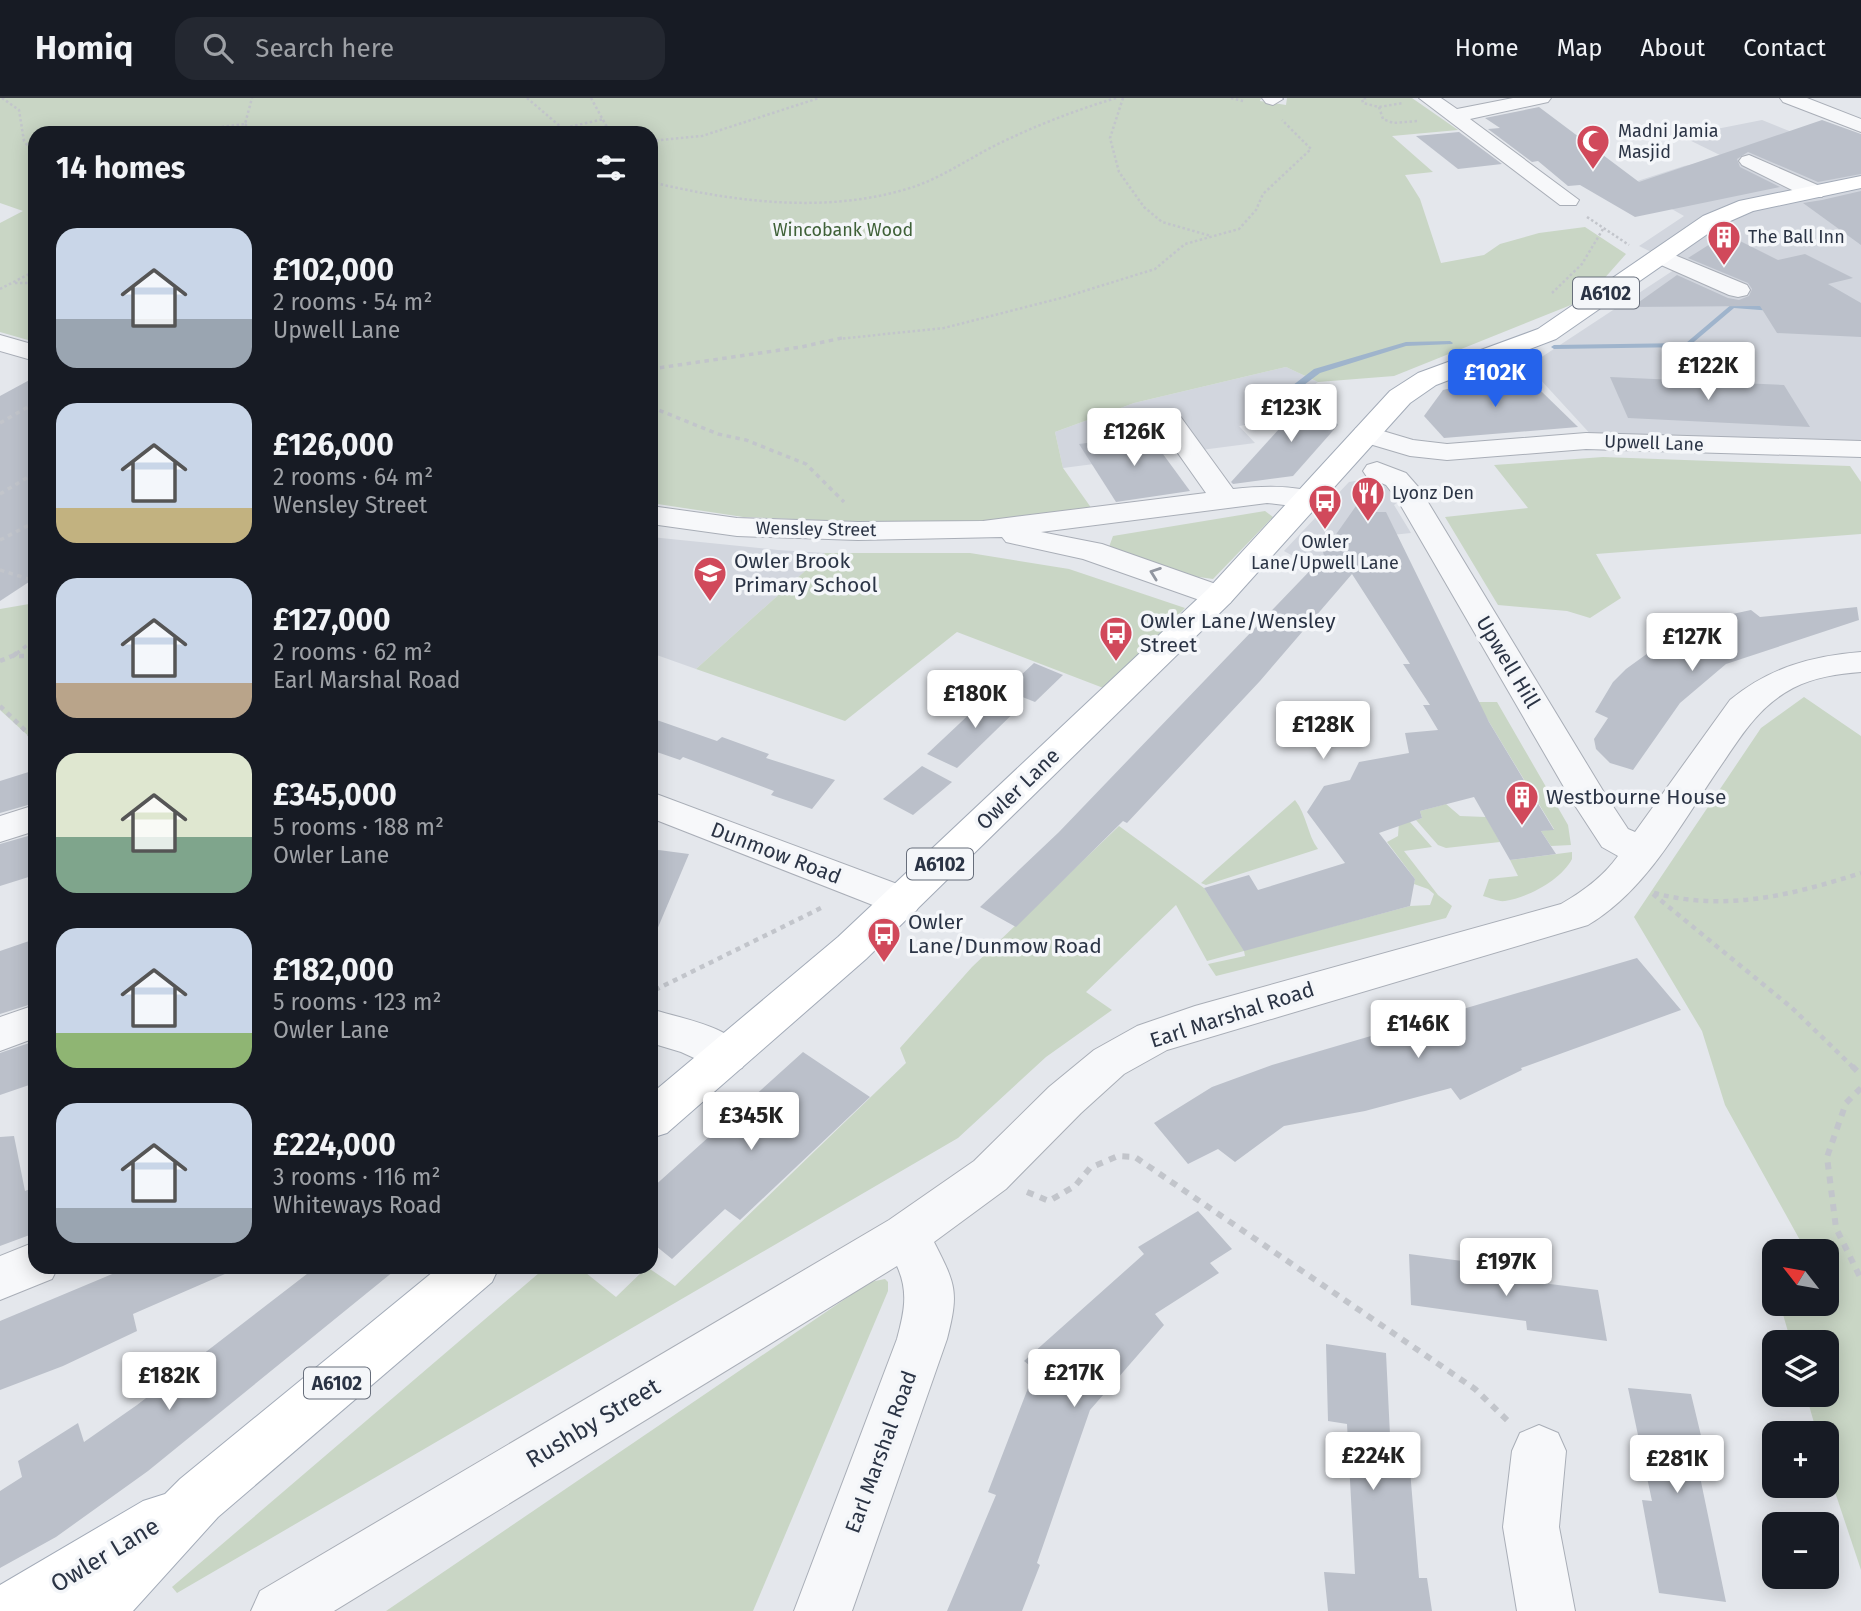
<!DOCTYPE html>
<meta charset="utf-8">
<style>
:root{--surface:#171b24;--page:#242831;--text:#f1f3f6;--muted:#9ea1a6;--line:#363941;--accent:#2563eb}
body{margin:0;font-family:"Fira Sans",sans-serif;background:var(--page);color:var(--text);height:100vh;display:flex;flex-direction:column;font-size:26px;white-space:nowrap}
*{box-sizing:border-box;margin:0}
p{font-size:23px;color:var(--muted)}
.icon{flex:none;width:38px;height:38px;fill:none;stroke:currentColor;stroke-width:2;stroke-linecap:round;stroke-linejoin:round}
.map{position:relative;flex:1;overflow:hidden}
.panel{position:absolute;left:28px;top:28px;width:630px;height:1148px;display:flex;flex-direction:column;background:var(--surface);border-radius:21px;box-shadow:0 4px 18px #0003}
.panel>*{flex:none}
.needle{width:46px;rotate:301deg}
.controls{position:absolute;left:1762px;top:1141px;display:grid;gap:14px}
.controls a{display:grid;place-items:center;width:77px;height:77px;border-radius:14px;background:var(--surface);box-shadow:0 4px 18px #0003;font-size:35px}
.price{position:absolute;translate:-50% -60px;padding:0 16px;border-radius:7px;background:#fff;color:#222;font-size:23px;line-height:46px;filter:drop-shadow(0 2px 4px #0008)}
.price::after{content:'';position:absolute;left:50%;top:42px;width:21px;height:16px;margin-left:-10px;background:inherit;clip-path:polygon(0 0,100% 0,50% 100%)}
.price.selected{background:var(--accent);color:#fff}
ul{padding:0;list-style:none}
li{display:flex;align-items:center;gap:21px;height:175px;padding:0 28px}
li span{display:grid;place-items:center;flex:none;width:196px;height:140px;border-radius:21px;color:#555}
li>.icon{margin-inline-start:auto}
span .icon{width:84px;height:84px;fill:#fffc;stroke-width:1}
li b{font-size:30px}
h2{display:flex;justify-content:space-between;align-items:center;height:84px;padding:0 28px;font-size:30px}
header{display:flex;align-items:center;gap:42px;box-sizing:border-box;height:98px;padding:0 35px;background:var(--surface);border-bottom:2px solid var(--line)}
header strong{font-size:33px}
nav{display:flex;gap:38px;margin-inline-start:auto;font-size:24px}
.search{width:490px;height:63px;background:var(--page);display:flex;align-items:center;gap:18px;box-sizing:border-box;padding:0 24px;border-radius:21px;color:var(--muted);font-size:26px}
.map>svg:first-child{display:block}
</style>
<header>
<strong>Homiq</strong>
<div class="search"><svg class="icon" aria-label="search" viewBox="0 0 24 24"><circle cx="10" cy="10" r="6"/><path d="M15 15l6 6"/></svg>Search here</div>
<nav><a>Home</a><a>Map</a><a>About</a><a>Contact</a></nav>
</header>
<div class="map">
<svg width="1861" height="1513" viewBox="0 0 1861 1513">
<rect width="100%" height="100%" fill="#e4e7ec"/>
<g fill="#d2d6de">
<path d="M1762,22l85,34 14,-3v290l-267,-3 -66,-72 152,-100 -41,-20 45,-30 -56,-32 56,-18 42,-8 -45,-22z"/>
<path d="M1286,269l32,15 -51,39 -28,5 16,17 -192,25 -8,-36 79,-29z"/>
<path d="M1372,380l10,2 23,16 -11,9 17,28 -58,6 -18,16 -21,11 -5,-8 -16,-2 -9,-5 65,-69z"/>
<path d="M651,439l127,13 47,3 -129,116 -45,-16z"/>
</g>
<g fill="#c9d6c5">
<path d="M0,0h1261l-1,3 26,4 1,-7h125l46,32 -66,6 41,36 -28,3 15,24 21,64 43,-8 16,-11 39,-11 46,-6 41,27 -40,45 -192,77 -76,6 -32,-15 -152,36 -79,29 8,36 29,41 -69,10 -100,5 -180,-7 -92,-14v-370h-616v209l-35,-10v-109l23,-12 -23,-8z"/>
<path d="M1603,359l247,9 11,16v52l-265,20 25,44 -31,20 -23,-7 -69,-6 -53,-88 83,-9 -34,-43z"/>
<path d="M1265,413l8,6 -60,62 -28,-4 -76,-28 4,-11z"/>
<path d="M825,455h145l99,16 116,39 -79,81 -149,-57 -112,89 -149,-52z"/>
<path d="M35,505v139l-35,-32v-101z"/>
<path d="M1804,599l57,39v834l-34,-102v-35h-10l-11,-38h21v-53h-36l-11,-38h47v-53h-51l25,-9 -76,-137 -23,-74 -68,-114 127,-189z"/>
<path d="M1477,604h20l71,123 3,20 -20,1 -10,-15 13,-2z"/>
<path d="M1295,702c12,15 12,34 23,49l-112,36 -5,-2z"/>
<path d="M1446,706l14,12 26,1 14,25 -54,6 -8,-3 -22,-25 6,-2 -2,-7z"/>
<path d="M1399,724h11l22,25 -28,4 34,44 14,11 -6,12 -230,58 -8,-12 37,-8 -1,-5 -37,10 -31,-56 -90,87 26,18 -66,47 -88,81 -781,455 -5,-6 374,-320h37l-2,2 35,28 31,-30 28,19 231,-223 -6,-15 72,-81 147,-141 85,62 41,62 165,-44 20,-1 4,-11 -6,-5 -14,-5 1,-5 -28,-37 11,-6z"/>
<path d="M1572,754v7c-11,21 -43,38 -67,42 -6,1 -15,-3 -22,-5l6,-17 29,-3 -8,-16z"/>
<path d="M885,1181l3,3v9l-135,320h-367l484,-329z"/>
</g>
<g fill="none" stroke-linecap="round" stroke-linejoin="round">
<g fill="#9fb4cc" fill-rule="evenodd">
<path d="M1732,206l41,3 3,2 -3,2 -39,-3 -46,39 -134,2 -3,-2 3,-2 132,-2z"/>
<path d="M1450,243l3,2 -1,1 -46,2 -86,27 -59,44 -7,-2 60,-46 92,-27z"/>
</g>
</g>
<g fill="#bbc0ca">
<path d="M1539,9l100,75 183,-62 39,14v40l-43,8 -70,-30 -11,7 3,8 40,20 -145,30 -55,-32 -12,1 -30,-25 -6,1 -44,-33 12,-1 -15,-10z"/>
<path d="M1459,34l43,32 -44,5 -42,-33z"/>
<path d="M1861,93v54l-58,-42 19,-3z"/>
<path d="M1726,136l52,26 27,-6 48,24 -25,6 33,19v34l-84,-4 -17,-27 -128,1 45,-32 51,23 11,2 10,-4 3,-7 -4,-6 -60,-25z"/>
<path d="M1516,274l25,19 37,36 -134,11 -20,-22 19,-26z"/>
<path d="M35,279v201l-35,23v-205z"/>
<path d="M1610,279l174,8 26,42 -182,-9z"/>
<path d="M1307,300l19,7 12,20 -45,51 -60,8 -2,-2z"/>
<path d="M1149,337l41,56 -74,11 -37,-58z"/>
<path d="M1356,408l20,6h10l103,210 65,108 -13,1 15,23 -46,6 -36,-63 -54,14 2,7 -43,15 36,46 -5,27 -166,45 -40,-63 45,-13 9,15 87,-27 -38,-51 17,-26 26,-6 9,-18 50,-9 -4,-20 33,-3 -15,-25h7l-27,-41h7l-58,-90 -92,107 -133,142 -4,-2 -107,106 -36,-20 79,-75 265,-276 -3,-14 11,-2z"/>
<path d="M1857,509l2,13 -133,44 -46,39 -47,67 -23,-7 -14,-14 -2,-10 14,-21 -13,-6 18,-30 13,-13 47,-34 27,-14 51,-11 9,7z"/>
<path d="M1034,565l29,12 -28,27 -30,-12z"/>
<path d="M993,594l30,12 -66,64 -30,-14z"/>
<path d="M651,620l66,23 5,-4 47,17 -3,4 69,22 -23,29 -41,-14 3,-4 -91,-34 -3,3 -29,-10z"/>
<path d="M922,668l30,16 -39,33 -30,-16z"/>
<path d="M35,672v33l-35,10v-32z"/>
<path d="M35,736v41l-35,11v-42z"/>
<path d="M651,751l38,5 -38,90z"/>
<path d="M35,841v64l-35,11v-63z"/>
<path d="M1637,860l44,52 -160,58 1,2 -62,30 -9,-12 -86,23 -81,15 -49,36 -17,-13 -30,15 -34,-41 58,-36 60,-22z"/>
<path d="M35,943v42l-35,12v-42z"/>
<path d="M803,954l67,45 -130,123 -15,-11 -53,50 -21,-17v-53z"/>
<path d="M14,1038l11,55 10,-4v46l-35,13v-109z"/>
<path d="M1198,1113l34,38 -22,14 9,10 -64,41 9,11 -74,85 -53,153 3,2 -18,46h-75l49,-116 -8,-3 47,-122 -11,-9 120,-107 -6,-7z"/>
<path d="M1409,1156l76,10 2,12 111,14 9,51 -80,-11 -1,-9 -115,-16z"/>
<path d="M129,1169h112l-108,47 4,17 -74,35 -63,24v-69z"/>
<path d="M316,1169h83l-251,204 -92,66 -56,31v-77l22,-14 -4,-16 60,-38 6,19 53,-37z"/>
<path d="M1326,1246l60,9 5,103 18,2 10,120h8l5,33h-104l-4,-39 31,2 -8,-150 -19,-3z"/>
<path d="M1628,1290l63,6 19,79 -11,-1 27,130 -67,-9 -17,-93 10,1z"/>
</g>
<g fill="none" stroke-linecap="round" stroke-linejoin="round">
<defs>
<g id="minor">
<path d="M1262,0h20l1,1 -10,6 -7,-2z"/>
<path d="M1419,0h22l16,11 56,-11h38l-3,4 -78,17 109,81 -3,5h-16z"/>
<path d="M1780,0h27l54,21v13l-78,-30z"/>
<path d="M1749,57l73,32 3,5 -3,5h-16l-64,-32 -3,-4 3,-4z"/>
<path d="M1660,151l87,36 3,5 -3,5 -9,2 -9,-2 -77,-34 -4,-5 4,-5z"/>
<path d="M0,237l35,10v16l-35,-10z"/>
<path d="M1170,316l10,2 53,73c30,-3 57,-4 86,4l5,6 -5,6 -10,3 -42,-5 -226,29 61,12 128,45 5,7 -5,7 -11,3 -11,-3 -125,-44 -77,-17 -4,-5 -144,3 -121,-4 -86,-12v-18l86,12 121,4 125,-1 223,-28 -50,-71 4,-6z"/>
<path d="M1366,328l47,14 34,4 139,-11 275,8v16l-275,-8 -139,11 -37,-4 -54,-16 -4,-6 4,-6z"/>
<path d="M1377,364l29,11 14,16 185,305 23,35 7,3 95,-132c39,-32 81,-44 131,-48v20c-24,2 -46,5 -68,16 -32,17 -49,43 -69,73 -40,57 -75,128 -136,164l-421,125 -43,24 -43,39 -75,76 -72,53c22,43 25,50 13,97l-95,272h-58l103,-272c7,-26 12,-47 0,-73l-563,345h-83l9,-20 629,-371 85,-59 75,-74 45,-37 43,-24 58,-20 366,-102c21,-12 42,-27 57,-48l-16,-9 -30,-46 -175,-302 -11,-14 -19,-8 -4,-6 4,-6z"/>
<path d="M651,694l265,99 6,10 -6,10 -14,4 -14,-4 -237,-93z"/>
<path d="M35,707v26l-35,11v-26z"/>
<path d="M35,907v33l-35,13v-34z"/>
<path d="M651,911c31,10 82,17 98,47l-7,12 -15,5 -46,-21 -30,-9z"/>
<path d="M35,1144v25h23l-6,12 -52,21v-44z"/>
<path d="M1539,1327l19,8 8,18 -7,76 16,84h-58l-14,-84 9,-76 8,-18z"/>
</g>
<g id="major">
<path d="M1861,78v12l-108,23 -34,15 -163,113 -120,46 -26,18 -180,200 -364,356 -199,174 -16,5v-44l187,-157 370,-348 182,-198 28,-18 120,-44 165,-113 36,-15z"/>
<path d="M439,1169h60l-7,15 -274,235 -85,94h-133v-26l143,-84 22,-7 15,-15z"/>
</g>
</defs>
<use href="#minor" stroke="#a9aeb7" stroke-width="2"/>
<use href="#major" stroke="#a3abb8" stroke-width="2"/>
<g stroke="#c2c5cb" stroke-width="2.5" stroke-dasharray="2.5 2.5" stroke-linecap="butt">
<path d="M2,0l17,12 5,31 11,14"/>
<path d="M527,0l41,35"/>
<path d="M591,0l17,31 8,4"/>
<path d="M1123,0l-13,40 9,34 25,35 18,15 49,14"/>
<path d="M1231,0l12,3"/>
<path d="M1366,0l-4,1 1,4 16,4 24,-4"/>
<path d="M1379,9l4,12 10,4 25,-2"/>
<path d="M245,26l9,9"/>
<path d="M172,35l73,-9 7,-26"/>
<path d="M557,35l7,-5 40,-9"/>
<path d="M651,43l51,-5 117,-38"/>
<path d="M651,84c83,20 176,32 259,6 29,-9 55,-27 82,-41 40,-20 81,-36 124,-49"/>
<path d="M1587,119l42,28"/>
<path d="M15,185h20"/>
<path d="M0,191l35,-18"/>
<path d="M1552,195l30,-29 21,-35"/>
<path d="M838,241l106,-11 121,-31 90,-28 30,-25 54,-15 17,-19 7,-16 48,-45 -29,-29"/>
</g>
<g stroke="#c2c5cb" stroke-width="3.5" stroke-dasharray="4.5 4.5" stroke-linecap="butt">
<path d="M651,271l150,-22 45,-10"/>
<path d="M651,309l67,27 28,6 60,24 38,38"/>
<path d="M0,325l35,-20"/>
<path d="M0,396l35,-21"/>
<path d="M0,442l35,-18"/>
<path d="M0,472l35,11"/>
<path d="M16,556l19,-15"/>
</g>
<g stroke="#c2c5cb" stroke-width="4.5" stroke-dasharray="5 5" stroke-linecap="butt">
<path d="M13,558l5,-4"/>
<path d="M0,563l12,-5h23"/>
<path d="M0,608l35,34"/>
<path d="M1654,795c72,19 138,2 207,-20"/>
<path d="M1653,796l139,114 62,60"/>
<path d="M655,892l168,-83"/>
</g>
<g stroke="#c2c5cb" stroke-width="6" stroke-dasharray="7 7" stroke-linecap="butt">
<path d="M1852,968l9,9"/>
<path d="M1861,990l-15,15 -19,54 9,71 25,51"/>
<path d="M1027,1094l22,9 26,-15 15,-18 28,-12 17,1 340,232 33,32"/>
</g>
<use href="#minor" fill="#f7f8fa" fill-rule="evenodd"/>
<use href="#major" fill="#fff" fill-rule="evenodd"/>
</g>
<defs><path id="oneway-chevron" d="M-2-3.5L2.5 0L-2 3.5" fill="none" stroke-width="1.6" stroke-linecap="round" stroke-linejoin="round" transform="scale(1.75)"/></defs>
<use stroke="#9196a0" href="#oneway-chevron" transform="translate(1155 475) rotate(-160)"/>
<defs>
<symbol id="mosque-pin" viewBox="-11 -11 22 30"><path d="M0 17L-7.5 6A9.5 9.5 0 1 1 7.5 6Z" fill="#d1495b" stroke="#f4f6f9"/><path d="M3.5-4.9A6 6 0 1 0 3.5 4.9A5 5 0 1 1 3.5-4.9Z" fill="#fff"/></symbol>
<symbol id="building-pin" viewBox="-11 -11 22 30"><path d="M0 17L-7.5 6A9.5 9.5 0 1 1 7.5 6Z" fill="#d1495b" stroke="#f4f6f9"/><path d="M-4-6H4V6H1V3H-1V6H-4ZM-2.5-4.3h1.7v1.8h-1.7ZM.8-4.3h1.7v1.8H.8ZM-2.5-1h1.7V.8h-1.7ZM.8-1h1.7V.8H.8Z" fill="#fff"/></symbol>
<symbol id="restaurant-pin" viewBox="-11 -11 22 30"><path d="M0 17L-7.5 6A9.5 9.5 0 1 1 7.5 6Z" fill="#d1495b" stroke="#f4f6f9"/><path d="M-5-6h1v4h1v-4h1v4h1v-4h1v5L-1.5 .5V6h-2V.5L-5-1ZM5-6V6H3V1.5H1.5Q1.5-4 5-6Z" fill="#fff"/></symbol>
<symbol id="bus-pin" viewBox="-11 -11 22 30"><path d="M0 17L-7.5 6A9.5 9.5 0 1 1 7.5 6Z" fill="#d1495b" stroke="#f4f6f9"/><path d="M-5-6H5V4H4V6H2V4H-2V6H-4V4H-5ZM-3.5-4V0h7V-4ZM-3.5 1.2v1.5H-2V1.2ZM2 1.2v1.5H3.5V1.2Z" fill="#fff"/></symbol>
<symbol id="school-pin" viewBox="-11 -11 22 30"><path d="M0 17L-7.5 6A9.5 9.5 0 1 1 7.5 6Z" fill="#d1495b" stroke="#f4f6f9"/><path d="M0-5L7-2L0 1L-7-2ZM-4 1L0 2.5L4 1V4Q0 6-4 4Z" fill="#fff"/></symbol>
</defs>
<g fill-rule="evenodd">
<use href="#mosque-pin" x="1574" y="24" width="38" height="52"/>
<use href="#building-pin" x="1705" y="120" width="38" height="52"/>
<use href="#restaurant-pin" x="1349" y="376" width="38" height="52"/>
<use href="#bus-pin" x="1306" y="384" width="38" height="52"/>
<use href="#school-pin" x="691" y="456" width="38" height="52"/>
<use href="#bus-pin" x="1097" y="516" width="38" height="52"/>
<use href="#building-pin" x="1503" y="680" width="38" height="52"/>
<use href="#bus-pin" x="865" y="817" width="38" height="52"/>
</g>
<g text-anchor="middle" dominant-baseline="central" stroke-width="7" stroke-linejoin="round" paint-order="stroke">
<g font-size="18" fill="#2b3445" stroke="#f4f6f9" text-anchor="start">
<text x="1618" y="33">Madni Jamia<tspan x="1618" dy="21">Masjid</tspan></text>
<text x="1748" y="139">The Ball Inn</text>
<text x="1392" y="395">Lyonz Den</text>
<text x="1325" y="444" text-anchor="middle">Owler<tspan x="1325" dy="21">Lane/Upwell Lane</tspan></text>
</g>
<g font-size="18" fill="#3f6138" stroke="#f4f6f9">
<text x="843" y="132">Wincobank Wood</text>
</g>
<g font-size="18" fill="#2b3445" stroke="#f4f6f9">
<text transform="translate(1654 345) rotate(2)">Upwell Lane</text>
<text transform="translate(816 431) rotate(1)">Wensley Street</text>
</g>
<g fill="#f4f6f9" stroke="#676e7b" stroke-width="2">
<rect x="1573" y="179.5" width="66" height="31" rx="5"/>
<rect x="907" y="750.5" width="66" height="31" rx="5"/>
<rect x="304" y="1269.5" width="66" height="31" rx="5"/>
</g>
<g font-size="19" font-weight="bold" fill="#2b3445">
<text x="1606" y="195">A6102</text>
<text x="940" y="766">A6102</text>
<text x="337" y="1285">A6102</text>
</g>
<g font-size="21" fill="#2b3445" stroke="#f4f6f9" text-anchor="start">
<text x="734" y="463">Owler Brook<tspan x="734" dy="24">Primary School</tspan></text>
<text x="1140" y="523">Owler Lane/Wensley<tspan x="1140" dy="24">Street</tspan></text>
<text x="1546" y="699">Westbourne House</text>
<text x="908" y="824">Owler<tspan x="908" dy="24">Lane/Dunmow Road</tspan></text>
</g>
<g font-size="21" fill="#2b3445" stroke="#f4f6f9">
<text transform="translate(1508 564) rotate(59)">Upwell Hill</text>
<text transform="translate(1018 691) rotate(-44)">Owler Lane</text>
<text transform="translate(776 755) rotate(21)">Dunmow Road</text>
<text transform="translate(1232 917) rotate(-18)">Earl Marshal Road</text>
<text transform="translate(881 1354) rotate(-70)">Earl Marshal Road</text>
</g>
<g font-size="24" fill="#2b3445" stroke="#f4f6f9">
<text transform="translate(593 1325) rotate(-31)">Rushby Street</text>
<text transform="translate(105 1457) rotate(-31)">Owler Lane</text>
</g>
</g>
</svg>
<div class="controls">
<a><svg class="needle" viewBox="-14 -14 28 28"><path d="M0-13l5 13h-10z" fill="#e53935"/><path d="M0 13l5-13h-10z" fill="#9ea1a6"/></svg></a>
<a><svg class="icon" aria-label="layers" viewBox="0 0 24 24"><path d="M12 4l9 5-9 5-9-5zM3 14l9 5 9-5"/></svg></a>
<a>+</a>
<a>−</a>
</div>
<b class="price" style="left:1708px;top:304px">£122K</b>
<b class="price selected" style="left:1495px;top:311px">£102K</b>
<b class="price" style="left:1291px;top:346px">£123K</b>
<b class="price" style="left:1134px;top:370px">£126K</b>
<b class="price" style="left:1692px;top:575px">£127K</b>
<b class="price" style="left:975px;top:632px">£180K</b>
<b class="price" style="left:1323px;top:663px">£128K</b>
<b class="price" style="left:1418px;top:962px">£146K</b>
<b class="price" style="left:751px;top:1054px">£345K</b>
<b class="price" style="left:1506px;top:1200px">£197K</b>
<b class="price" style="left:1074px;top:1311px">£217K</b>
<b class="price" style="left:169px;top:1314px">£182K</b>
<b class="price" style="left:1373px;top:1394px">£224K</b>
<b class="price" style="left:1677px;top:1397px">£281K</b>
<section class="panel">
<h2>14 homes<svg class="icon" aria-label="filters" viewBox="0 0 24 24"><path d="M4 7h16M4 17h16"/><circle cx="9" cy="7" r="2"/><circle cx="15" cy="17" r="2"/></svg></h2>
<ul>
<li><span style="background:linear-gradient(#c9d6e8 65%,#9aa5b1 0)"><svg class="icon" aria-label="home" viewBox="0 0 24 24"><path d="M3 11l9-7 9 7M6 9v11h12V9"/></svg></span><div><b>£102,000</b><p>2 rooms · 54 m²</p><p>Upwell Lane</p></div></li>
<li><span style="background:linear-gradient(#c9d6e8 75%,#c2b280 0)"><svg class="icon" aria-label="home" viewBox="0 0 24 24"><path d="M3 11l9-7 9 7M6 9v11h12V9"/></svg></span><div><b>£126,000</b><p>2 rooms · 64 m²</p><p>Wensley Street</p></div></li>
<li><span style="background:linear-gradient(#c9d6e8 75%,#b9a48a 0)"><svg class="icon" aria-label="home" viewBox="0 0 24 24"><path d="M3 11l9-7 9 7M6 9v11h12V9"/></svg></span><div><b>£127,000</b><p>2 rooms · 62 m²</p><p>Earl Marshal Road</p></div></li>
<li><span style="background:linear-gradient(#dfe7d0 60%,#7fa58c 0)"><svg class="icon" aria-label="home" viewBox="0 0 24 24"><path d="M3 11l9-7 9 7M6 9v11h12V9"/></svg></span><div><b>£345,000</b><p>5 rooms · 188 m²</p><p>Owler Lane</p></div></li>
<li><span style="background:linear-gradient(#c9d6e8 75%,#8fb573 0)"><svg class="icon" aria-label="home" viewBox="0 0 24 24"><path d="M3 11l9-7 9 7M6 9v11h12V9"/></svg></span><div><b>£182,000</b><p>5 rooms · 123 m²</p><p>Owler Lane</p></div></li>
<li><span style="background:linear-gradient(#c9d6e8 75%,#9aa5b1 0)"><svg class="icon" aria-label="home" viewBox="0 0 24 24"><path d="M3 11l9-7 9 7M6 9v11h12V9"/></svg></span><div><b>£224,000</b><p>3 rooms · 116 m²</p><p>Whiteways Road</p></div></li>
</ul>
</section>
</div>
